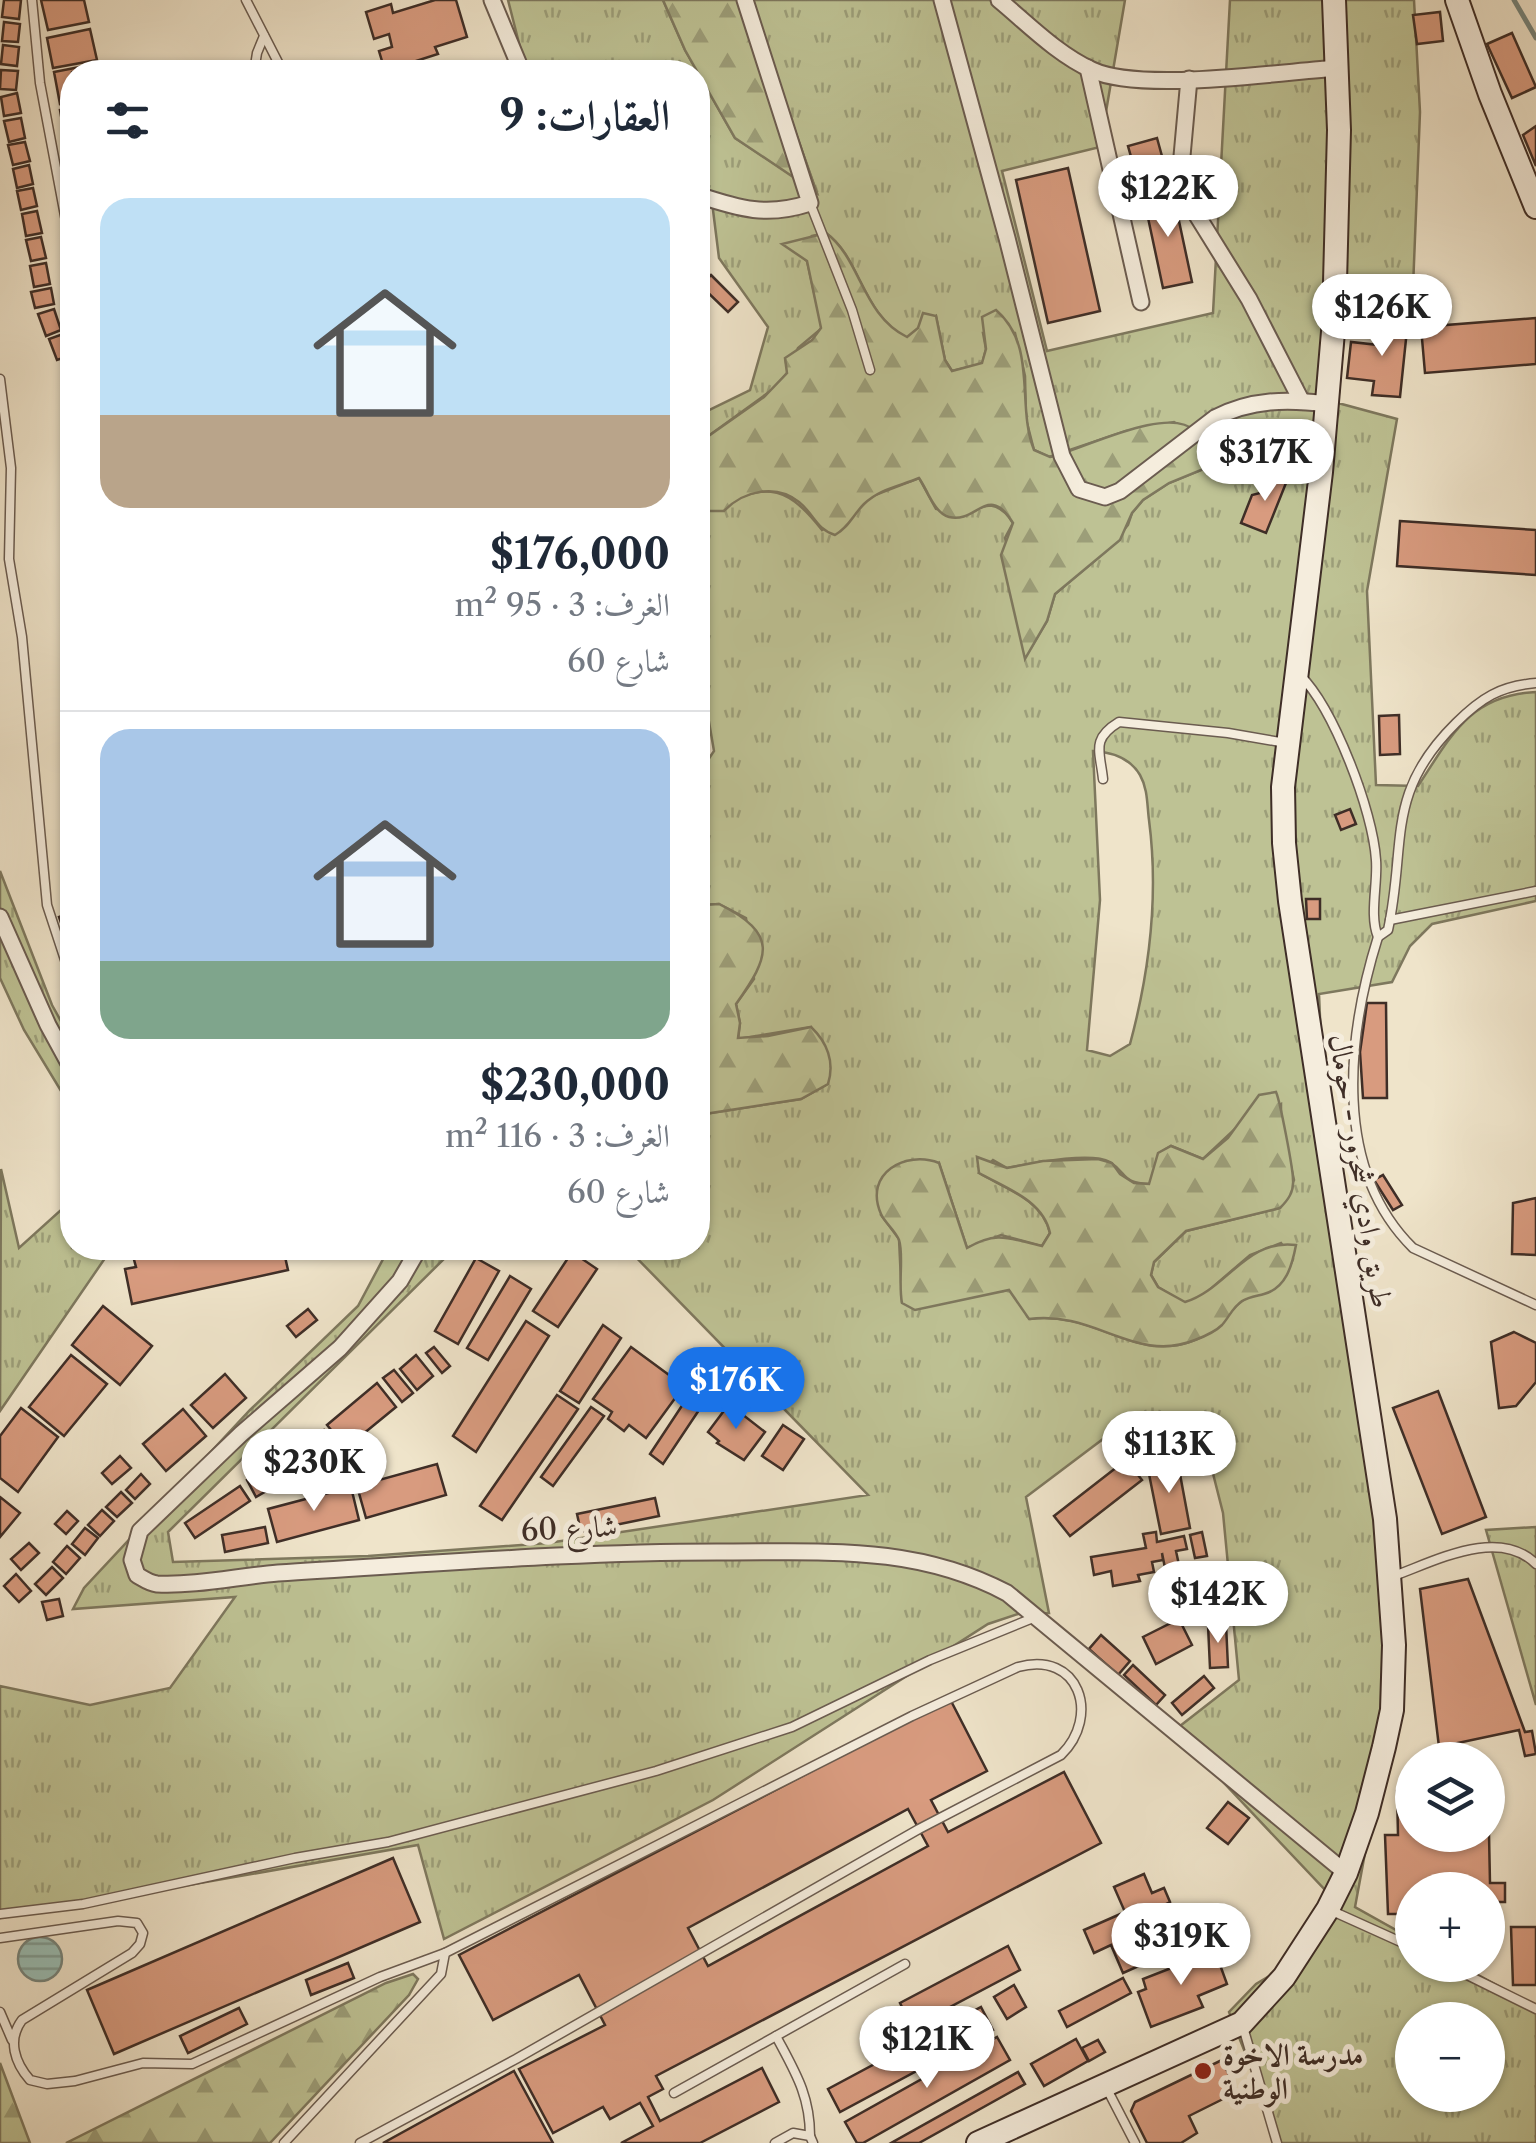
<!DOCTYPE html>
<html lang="ar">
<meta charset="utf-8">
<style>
:root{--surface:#fff;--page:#f6f6f7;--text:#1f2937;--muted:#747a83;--line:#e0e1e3;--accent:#1a73e8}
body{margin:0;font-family:"Libre Caslon Text",Amiri,serif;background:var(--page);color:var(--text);direction:rtl;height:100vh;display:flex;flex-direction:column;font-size:38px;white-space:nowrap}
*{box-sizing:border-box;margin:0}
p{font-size:32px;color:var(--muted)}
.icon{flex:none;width:55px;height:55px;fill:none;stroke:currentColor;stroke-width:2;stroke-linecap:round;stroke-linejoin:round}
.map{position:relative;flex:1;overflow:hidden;direction:ltr}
.drawer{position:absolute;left:60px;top:60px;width:650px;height:1200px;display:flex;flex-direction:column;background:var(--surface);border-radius:40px;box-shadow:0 2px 8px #0004;direction:rtl}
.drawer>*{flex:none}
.controls{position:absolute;left:1395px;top:1742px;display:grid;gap:20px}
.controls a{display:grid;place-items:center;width:110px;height:110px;border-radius:50%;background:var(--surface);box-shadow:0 2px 8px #0004;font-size:50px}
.price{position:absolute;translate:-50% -85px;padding:0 22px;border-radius:35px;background:#fff;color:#222;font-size:32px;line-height:65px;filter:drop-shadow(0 2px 5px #0008)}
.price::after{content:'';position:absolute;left:50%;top:60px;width:30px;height:22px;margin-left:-15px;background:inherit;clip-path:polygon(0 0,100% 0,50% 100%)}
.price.active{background:var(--accent);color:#fff}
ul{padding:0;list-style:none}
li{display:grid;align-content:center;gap:20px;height:530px;padding:0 40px}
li+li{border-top:2px solid var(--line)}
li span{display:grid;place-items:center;height:310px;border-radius:30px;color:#555}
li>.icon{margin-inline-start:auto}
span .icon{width:180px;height:180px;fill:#fffc;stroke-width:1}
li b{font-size:42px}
h2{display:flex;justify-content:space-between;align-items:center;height:120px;padding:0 40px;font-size:42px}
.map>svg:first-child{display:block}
</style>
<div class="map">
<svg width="1536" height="2143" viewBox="0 0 1536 2143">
<defs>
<pattern id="grass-tufts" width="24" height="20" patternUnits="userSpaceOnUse" patternTransform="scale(2.5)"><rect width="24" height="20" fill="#bec294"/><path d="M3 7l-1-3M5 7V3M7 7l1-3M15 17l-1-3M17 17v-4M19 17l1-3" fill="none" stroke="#9c9e79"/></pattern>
<pattern id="forest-firs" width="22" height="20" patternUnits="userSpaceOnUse" patternTransform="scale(2.5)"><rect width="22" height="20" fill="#bec294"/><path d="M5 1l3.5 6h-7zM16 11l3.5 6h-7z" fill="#9c9e79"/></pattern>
<pattern id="water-rules" width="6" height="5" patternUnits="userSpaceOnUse" patternTransform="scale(2.5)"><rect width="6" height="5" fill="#9abfb6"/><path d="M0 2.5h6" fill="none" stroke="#7f9c94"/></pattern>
</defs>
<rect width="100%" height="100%" fill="#efe4ca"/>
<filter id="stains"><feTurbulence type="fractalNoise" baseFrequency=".002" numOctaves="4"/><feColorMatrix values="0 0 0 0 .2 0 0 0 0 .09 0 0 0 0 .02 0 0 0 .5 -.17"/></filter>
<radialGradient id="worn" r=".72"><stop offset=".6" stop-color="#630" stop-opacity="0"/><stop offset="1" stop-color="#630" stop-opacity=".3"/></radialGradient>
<g fill="url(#grass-tufts)" stroke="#7e785e" stroke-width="2.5" fill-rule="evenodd">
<path d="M508,0h155l22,50 50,88 81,53 -67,-191h376l-25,147 -98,24 45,180 166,-38 17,-313h184l6,112 -8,201 -66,1 -8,89 59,16 -30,172 9,194 42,1c33,-50 52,-91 118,-94v209l-104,23 -22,22 -18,36 -73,12 3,70 71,482 -3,172 -35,189 57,32v26h48l76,42v136h-255l-52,-131 27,-28 25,-15 45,-78 -102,-108 -44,-57 59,-46 -16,-167 -16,-63 -21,-19 -39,-6 -36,8 -85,64 23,116 -31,1 -30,10 -275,176 -269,139 -26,-94 -418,73v-232l90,19 80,-17 65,-91 -162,12 11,-21 166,-178 108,-104 31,-58h66l-287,284 5,30 195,-6 180,-13 320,-48 -241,-247h71v-133l103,-16 27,-15 -17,-57 -73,12 2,-16 -4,-19 18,-25 -8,-61 -27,-14 -15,1 -6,7v-137l16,-24 -16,-93v-157l10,10c56,-25 73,-33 114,19l53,-35 44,-17 17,31 30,6c19,-14 34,-13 47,8l-8,15 27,108 15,-25 8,-27 51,-43 22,-26 4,-12 11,-13 26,-17 37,-15 -5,-29 -27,-17 -48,9 -77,26 -15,-7 -8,-31 -1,-43 -10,-43h-32l3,16 -4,15 -30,7 -7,-11 -9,-44 -29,22c-45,-23 -46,-80 -81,-105l-14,3 -16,15 11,10 15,67 -24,20 -11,25 -11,14 -69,50 -9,2v-34l11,5 41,-20 18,-63 -49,-69 -7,-56 -14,-8v-122h-212l36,-17zM1093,751c19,1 37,7 47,24 8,14 7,30 9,45 10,77 1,150 -19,224l-20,12 -23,-6 13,-150zM1281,1104v16l13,60 -14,28 -94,23 -32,31 -3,13 7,12 26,16 16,-5 50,-43 31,-12 12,16c-21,50 -28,21 -56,46 -8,7 -12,17 -20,23 -72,50 -113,-19 -187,-9l-21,-30 -94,20 -13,-7 -3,-63 -18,-24 58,-52 28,85 34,-13 41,11 8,-13c-7,-33 -44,-44 -71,-60l14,-13 14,8c22,-4 83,-17 103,-6 18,12 11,21 40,22l9,-31 12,-7 32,13 35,-33zM1412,2020h76v75h-76z"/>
<path d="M0,871l52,134 20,36v68l-48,-79 -24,-52z"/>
<path d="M1,1169l18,79 53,-48v48h40l-112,163z"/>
<path d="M1536,1527v178l-50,-175z"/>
</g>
<g fill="url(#forest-firs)" stroke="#7e785e" stroke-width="2.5">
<path d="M663,0h86l68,193 -82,-55 -50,-88z"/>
<path d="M826,233c35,26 36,82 81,104l11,-9 5,-15 13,3 9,44 7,11 30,-8 4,-14 -4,-32 14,-7c42,36 20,95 38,140l16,7c32,-7 118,-53 145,-26 9,9 10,24 11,37l-37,15 -26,17 -11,13 -12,27 -65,54 -8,27 -22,38 -24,-104 12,-32c-25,-41 -36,1 -64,-6 -15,-4 -22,-28 -30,-39 -19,8 -40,11 -55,26 -11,11 -15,23 -29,31 -19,-6 -21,-21 -36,-33 -23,-19 -56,-11 -75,9h-16l-10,-10v-62l9,-2 57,-40 23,-24 -2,-15 27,-18 9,-12 -14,-67 -25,-17z"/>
<path d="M719,904c60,30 51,52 17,100l4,19 -2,15 30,-2 43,-9c16,15 24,35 17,57l-27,15 -103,16v-127c14,-22 -1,-51 0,-76l6,-7z"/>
<path d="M1276,1092c4,9 17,76 17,88 1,12 -5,20 -13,28l-94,23 -32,31 -3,13 7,12 27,15c41,-12 62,-64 111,-57 -4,21 -10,43 -32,49 -7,2 -15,3 -22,7 -9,6 -13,16 -20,24 -6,6 -19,12 -27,15 -60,24 -100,-30 -166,-21l-20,-29 -94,20 -13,-7c-4,-20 2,-48 -3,-63 -4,-10 -14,-17 -18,-26 -18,-41 25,-64 58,-51l28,85c31,-18 43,-9 75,-2l8,-13c-7,-33 -44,-45 -71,-60l-2,-16 30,11 36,-7 55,-2 14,4 8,11 14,9 15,1 9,-31 13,-7 32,13 25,-21 31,-43z"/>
<path d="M413,1974l5,5 -9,16 -139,148h-204l320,-160z"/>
<path d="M0,2063l30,80h-30z"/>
</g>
<circle fill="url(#water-rules)" stroke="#76857d" stroke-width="2.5" cx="40" cy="1959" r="22"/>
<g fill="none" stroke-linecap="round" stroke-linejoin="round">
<path stroke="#76857d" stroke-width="5" d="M1514,0l22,38"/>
</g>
<g fill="#d89b7f" stroke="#3f2e27" stroke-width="2.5" fill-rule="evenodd">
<path d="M4,0h17l-2,19 -17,-2z"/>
<path d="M41,0h43l5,22 -41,8z"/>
<path d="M435,0h21l11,37 -32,10 3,7 -53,17 -6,-20 13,-4 -3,-13 -15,5 -8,-27 25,-8 2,9z"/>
<path d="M1440,12l3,29 -26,3 -4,-29z"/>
<path d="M4,22l16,2 -2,18 -16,-1z"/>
<path d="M90,29l7,31 -44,8 -6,-30z"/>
<path d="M1512,33l24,54 -24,11 -25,-54z"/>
<path d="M3,45l16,2 -2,19 -16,-2z"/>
<path d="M95,64l1,8h-24v30l-12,2 -6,-32z"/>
<path d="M1,70l17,1 -2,19 -16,-1z"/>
<path d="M17,93l4,20 -17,3 -3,-19z"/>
<path d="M72,108v30l-7,1 -5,-29z"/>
<path d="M21,118l4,20 -16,4 -5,-21z"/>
<path d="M1536,126v40l-13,-31z"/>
<path d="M1157,138l11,40 -27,14 -13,-46z"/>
<path d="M25,142l5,19 -17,4 -5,-20z"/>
<path d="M29,165l4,19 -16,4 -4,-19z"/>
<path d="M1068,168l32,143 -52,12 -32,-143z"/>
<path d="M33,188l4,18 -16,4 -4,-19z"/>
<path d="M1173,193l19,89 -29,6 -19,-89z"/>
<path d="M37,211l5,22 -16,3 -4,-22z"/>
<path d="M41,237l5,21 -15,3 -5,-21z"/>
<path d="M46,263l4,21 -16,3 -4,-21z"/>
<path d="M711,275l27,27 -10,10 -27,-26z"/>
<path d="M51,288l3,16 -19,4 -4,-16z"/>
<path d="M54,309l7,21 -15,6 -8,-22z"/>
<path d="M1382,317l26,3 -8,77 -28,-2 2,-14 -27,-3 4,-36 28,3z"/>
<path d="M1536,318v46l-111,9 -4,-46z"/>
<path d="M63,334l9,21 -15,5 -8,-21z"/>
<path d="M1272,472l16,6 -22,55 -25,-10 11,-28 12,-3z"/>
<path d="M1400,521l136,9v45l-139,-9z"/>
<path d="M1399,715l1,39 -20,1 -1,-39z"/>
<path d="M1350,809l6,15 -15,6 -6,-15z"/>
<path d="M1306,899h14v20h-13z"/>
<path d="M72,912v42l-13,-37z"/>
<path d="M1367,1003h19l1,95h-24l-3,-46z"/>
<path d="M1383,1175l19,30 -9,5 -19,-30z"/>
<path d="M1536,1198v57l-24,-1 1,-51z"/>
<path d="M175,1248h16l2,7 35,-7h55l5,22 -156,34 -7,-35 11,-2 -3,-11z"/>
<path d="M572,1252l25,17 -39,58 -25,-16z"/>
<path d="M476,1258l23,13 -41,73 -23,-13z"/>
<path d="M510,1276l21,13 -43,71 -21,-12z"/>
<path d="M103,1306l49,40 -32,39 -48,-40z"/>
<path d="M308,1309l9,11 -21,17 -9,-11z"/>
<path d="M526,1321l23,15 -73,116 -23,-16z"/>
<path d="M603,1325l18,13 -42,65 -19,-12z"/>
<path d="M1514,1332l22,11v39l-20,24 -17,2 -8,-66z"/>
<path d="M434,1347l16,19 -8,7 -16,-20z"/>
<path d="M631,1347l53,39 -38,52 -17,-13 -5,6 -16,-12 4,-7 -19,-13z"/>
<path d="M71,1355l36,29 -43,52 -35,-29z"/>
<path d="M416,1355l17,21 -16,14 -17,-21z"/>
<path d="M394,1370l19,23 -11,9 -19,-24z"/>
<path d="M225,1374l21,24 -33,30 -22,-23z"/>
<path d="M377,1383l19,24 -50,41 -19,-23z"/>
<path d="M697,1383l14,9 -48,72 -13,-10z"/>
<path d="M1438,1391l48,126 -44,17 -49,-126z"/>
<path d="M557,1395l21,14 -76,111 -22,-14z"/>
<path d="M729,1404l36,28 -21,28 -27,-17 2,-2 -11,-9z"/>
<path d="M591,1407l13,9 -51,70 -12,-9z"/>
<path d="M21,1408l37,29 -40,55 -18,-14v-42z"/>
<path d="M183,1409l23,27 -40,35 -23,-27z"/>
<path d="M783,1425l21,14 -21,31 -21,-14z"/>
<path d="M324,1430l10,14 -55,40 -10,-14z"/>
<path d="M120,1456l11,12 -19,16 -10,-11z"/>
<path d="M1177,1458l13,70 -29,6 -14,-70z"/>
<path d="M1126,1460l16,20 -72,56 -16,-20z"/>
<path d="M437,1464l9,31 -80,23 -9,-32z"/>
<path d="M263,1471l10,16 -17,10 -9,-17z"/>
<path d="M141,1474l9,10 -15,15 -9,-9z"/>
<path d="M240,1486l10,15 -55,37 -10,-15z"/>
<path d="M351,1487l8,33 -82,22 -9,-33z"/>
<path d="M121,1492l11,11 -15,14 -11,-10z"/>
<path d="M0,1497l20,16 -20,24z"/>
<path d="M655,1498l4,18 -78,16 -4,-18z"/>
<path d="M102,1510l12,11 -14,15 -12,-11z"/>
<path d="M67,1511l11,10 -12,13 -11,-10z"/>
<path d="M265,1527l3,16 -43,9 -3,-17z"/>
<path d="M85,1528l13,10 -13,17 -13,-11z"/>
<path d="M1156,1532l1,10 27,-6 3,13 -11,2 3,14 -14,3 -3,-15 1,7 -11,2 2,10 -16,3 2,6 -27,5 -2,-15 -17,4 -3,-18 55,-9 -3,-14z"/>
<path d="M1202,1532l5,24 -12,2 -5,-23z"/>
<path d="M29,1543l10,10 -18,17 -10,-11z"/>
<path d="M67,1546l13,12 -14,16 -13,-12z"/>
<path d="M52,1567l11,11 -17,17 -11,-11z"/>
<path d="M1224,1572l1,34h-17l-1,-33z"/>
<path d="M16,1574l15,17 -12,11 -15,-16z"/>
<path d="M1468,1579l57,153 7,-1 4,23 -11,2 -6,-26 -80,17 -19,-158z"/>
<path d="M59,1599l4,17 -16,4 -5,-18z"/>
<path d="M1179,1619l13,26 -36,19 -13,-27z"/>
<path d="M1226,1624l2,43 -18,1 -2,-43z"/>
<path d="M1101,1635l29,26 -12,14 -29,-26z"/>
<path d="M1133,1665l32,30 -9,10 -32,-30z"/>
<path d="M1204,1676l10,12 -32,27 -10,-12z"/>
<path d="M950,1699l37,72 -56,29 17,32 116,-60 37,71 -445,233 7,13 -15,8 12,24 102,-53 17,34 -79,41h-79l32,-17 -13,-23 -30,16 -7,-12 -50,26 -34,-64 86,-44 -26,-50 -86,45 -34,-65zM908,1809l20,37 -220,120 -20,-38z"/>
<path d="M1488,1785l2,98h15v19h-14v38h-3v-50h-76v24h-24l-3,-79h13l-1,-44h15v44h76z"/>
<path d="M1228,1802l21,16 -21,26 -21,-16z"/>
<path d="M393,1858l27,64 -306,132 -27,-64z"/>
<path d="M1144,1874l8,19 12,-5 6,14 -8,4 4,9 10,-4 7,15 -23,10 8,17 -45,20 -12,-28 -17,8 -10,-23 41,-18 -11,-25z"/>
<path d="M1511,1927h25v58h-23z"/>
<path d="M1008,1946l12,24 -108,57 -12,-24z"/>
<path d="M1215,1951l12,33 -29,12 5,11 -52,20 -13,-35 8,-3 -3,-10z"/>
<path d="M348,1963l6,15 -43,17 -5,-15z"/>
<path d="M1123,1978l8,15 -64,34 -8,-16z"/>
<path d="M1014,1985l12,22 -19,12 -13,-22z"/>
<path d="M981,2007l12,23 -153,82 -12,-23z"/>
<path d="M239,2008l8,16 -59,29 -8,-17z"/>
<path d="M997,2037l13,23 -147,83h-6l-12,-21z"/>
<path d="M1076,2039l12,22 -44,25 -13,-22z"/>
<path d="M1098,2040l7,12 -16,9 -7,-13z"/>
<path d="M1222,2060l15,32 -48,24 8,17 -16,10h-34l-16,-32 4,-9z"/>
<path d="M514,2071l39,72h-170z"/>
<path d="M1018,2072l7,12 -106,59h-28z"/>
</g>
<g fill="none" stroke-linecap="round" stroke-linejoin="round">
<defs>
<g id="lane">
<path d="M32,0l8,83 32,170"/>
<path d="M246,0l37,72"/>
<path d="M254,72l3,-19 7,-17"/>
<path d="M810,203l42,107 18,60"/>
<path d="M0,379l11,89 -2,91 13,78 25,268 25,76"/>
<path d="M1300,675c34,34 73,136 76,185 2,24 -7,55 2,77l10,-7c19,-87 -4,-136 68,-207 25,-25 44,-37 80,-40"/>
<path d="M1103,779c-3,-28 -12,-40 16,-57l109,11 58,10"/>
<path d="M1390,920l146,-29"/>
<path d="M1378,937c-31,99 -46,231 35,311l123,57"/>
<path d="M1391,1577c43,-15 107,-51 145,-13"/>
<path d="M1330,1910l82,37"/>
<path d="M0,1914l83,-10 212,-46 93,-16 268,-71 136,-44 138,-67 103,-42"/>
<path d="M0,1938l118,-17 19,2 6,10 -3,11 -8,9 -110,67c-15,20 -7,43 8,60l17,4 28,-3 68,-18 49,1 188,-87 65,-24"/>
<path d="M1447,1965l89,44"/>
<path d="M0,2012l12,28"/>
<path d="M1243,2027l34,116"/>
<path d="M776,2036c19,36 34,59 34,100"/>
<path d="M1107,2089l28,54"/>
<path d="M674,2093l231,-129"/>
<path d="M284,2143l157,-169 4,-21 467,-237 106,-49c61,-17 83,49 43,88l-142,74 -403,230 -156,84"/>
<path d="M775,2143l18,-10 17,3 3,7"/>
</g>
<g id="street">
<path d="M492,0l30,72"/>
<path d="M942,0l65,238 55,218 17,33 26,8 15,-6 95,-73c36,-19 73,-19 112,-14"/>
<path d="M999,0c29,24 58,54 93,70 49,23 187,2 246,-2"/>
<path d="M1088,68l53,234"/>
<path d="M1189,79l-8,88 9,37 59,95 52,101"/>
<path d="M698,195c42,14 69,22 112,8l-65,-203"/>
<path d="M0,917l48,108 24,44"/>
<path d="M419,1248l-19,33 -60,67 -99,86 -101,97 -8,29 5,15c7,4 12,8 20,9 38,2 83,-8 121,-11 152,-9 303,-22 455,-21 97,0 185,-6 274,41l339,280"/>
</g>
<g id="secondary">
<path d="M1457,0l33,94 46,113"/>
<path d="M978,2143l264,-120 42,-46 44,-68 18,-36 21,-60 17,-66 8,-37 2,-65 -9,-126 -95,-618 -6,-58 -1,-56 38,-315 13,-152 5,-190 -5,-130"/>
</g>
</defs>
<use href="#lane" stroke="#6b5c50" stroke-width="11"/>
<use href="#street" stroke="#6b5c50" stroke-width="19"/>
<use href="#secondary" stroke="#3f2e27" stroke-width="26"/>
<use href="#lane" stroke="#f5eddd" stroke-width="8"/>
<use href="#street" stroke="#f5eddd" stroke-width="15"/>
<use href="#secondary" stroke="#f5eddd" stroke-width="22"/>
</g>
<circle fill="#8f2418" stroke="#f5eddd" stroke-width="4" cx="1203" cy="2071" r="10"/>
<g text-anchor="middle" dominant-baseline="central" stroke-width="10" stroke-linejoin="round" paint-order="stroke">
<g font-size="30" fill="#3f2e27" stroke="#f5eddd">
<text transform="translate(1361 1171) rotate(81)">طريق وادي شحرور - حومال</text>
<text transform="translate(569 1528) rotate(-3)">شارع 60</text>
</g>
<g font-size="30" font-weight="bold" fill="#3f2e27" stroke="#f5eddd" text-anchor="start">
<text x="1223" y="2054">مدرسة الاخوة<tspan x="1223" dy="34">الوطنية</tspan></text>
</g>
</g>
<rect width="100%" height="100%" filter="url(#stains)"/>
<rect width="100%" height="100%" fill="url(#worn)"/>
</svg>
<div class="controls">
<a><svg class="icon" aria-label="layers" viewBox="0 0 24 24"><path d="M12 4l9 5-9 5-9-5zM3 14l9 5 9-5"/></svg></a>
<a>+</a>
<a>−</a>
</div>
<b class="price" style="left:1168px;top:240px">$122K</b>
<b class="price" style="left:1382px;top:359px">$126K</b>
<b class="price" style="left:1265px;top:504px">$317K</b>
<b class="price active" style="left:736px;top:1432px">$176K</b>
<b class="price" style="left:1169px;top:1496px">$113K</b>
<b class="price" style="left:314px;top:1514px">$230K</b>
<b class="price" style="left:1218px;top:1646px">$142K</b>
<b class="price" style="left:1181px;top:1988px">$319K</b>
<b class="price" style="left:927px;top:2091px">$121K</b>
<section class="drawer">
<h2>العقارات: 9<svg class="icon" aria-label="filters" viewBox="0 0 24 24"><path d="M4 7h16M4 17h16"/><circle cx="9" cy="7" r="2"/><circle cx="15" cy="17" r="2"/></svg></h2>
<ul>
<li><span style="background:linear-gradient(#bfe0f5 70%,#b9a48a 0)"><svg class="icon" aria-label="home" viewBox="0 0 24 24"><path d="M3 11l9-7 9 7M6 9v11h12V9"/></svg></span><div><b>$176,000</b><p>الغرف: 3 · 95 m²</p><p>شارع 60</p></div></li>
<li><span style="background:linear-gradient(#a9c7e8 75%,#7fa58c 0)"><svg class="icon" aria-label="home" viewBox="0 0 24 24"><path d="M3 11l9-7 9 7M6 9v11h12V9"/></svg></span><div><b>$230,000</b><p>الغرف: 3 · 116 m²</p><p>شارع 60</p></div></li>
</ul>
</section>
</div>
